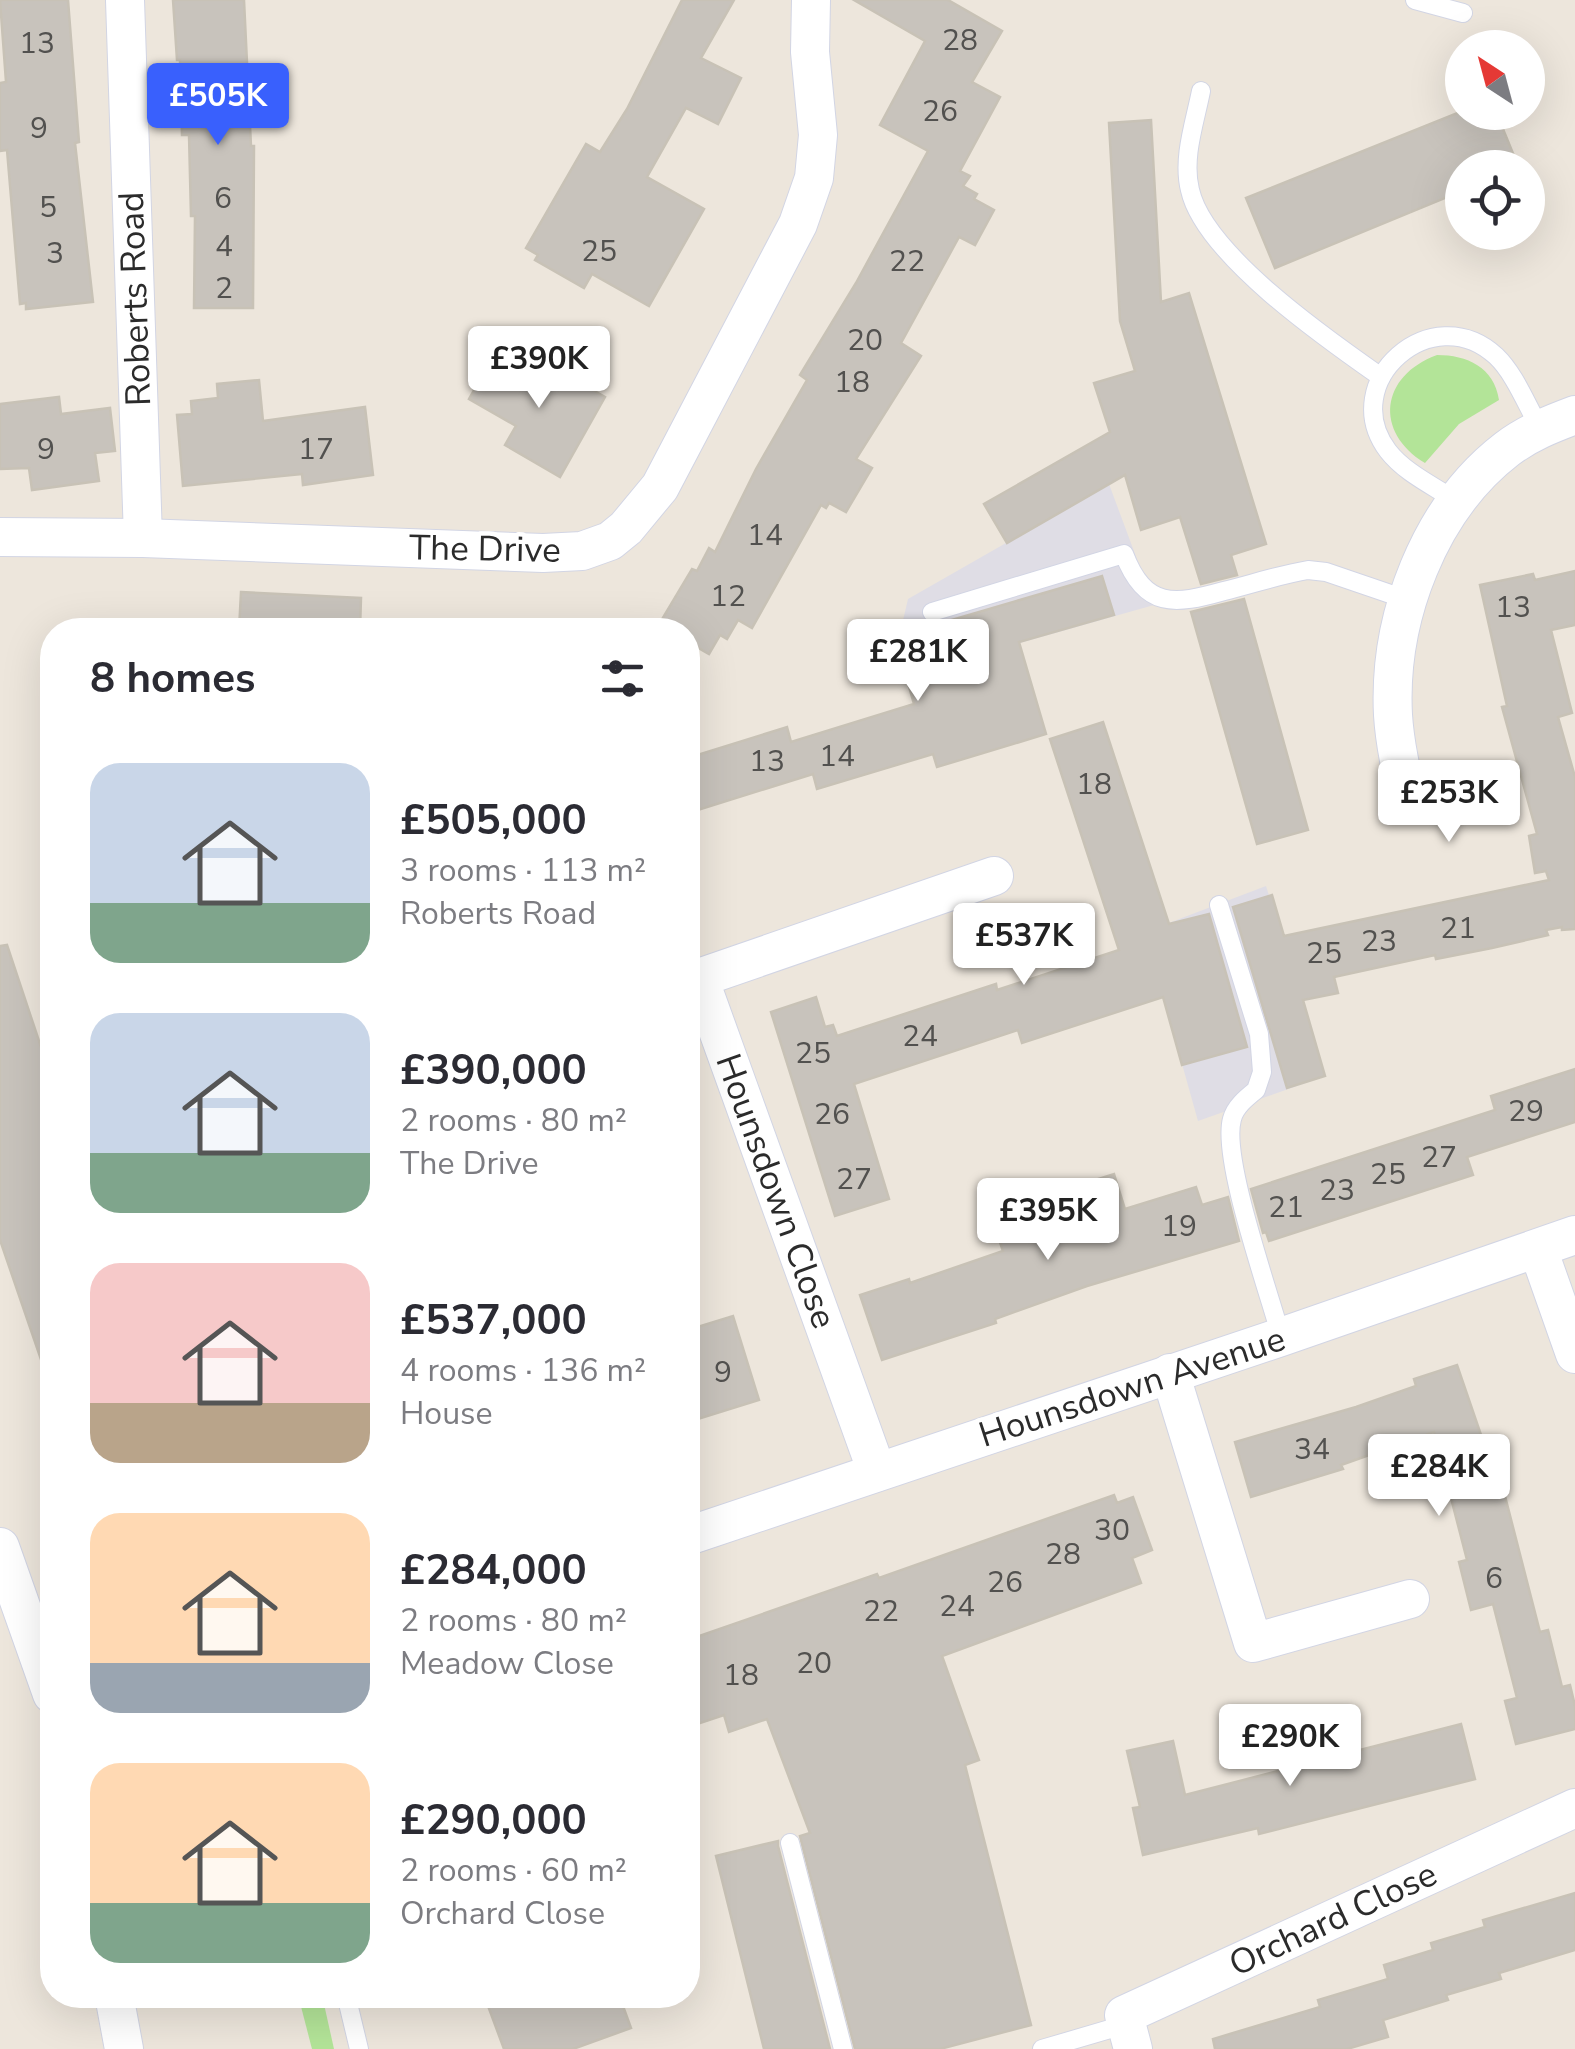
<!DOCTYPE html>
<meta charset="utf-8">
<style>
:root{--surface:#fff;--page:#f7f7f7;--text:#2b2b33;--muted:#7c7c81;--accent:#3960fd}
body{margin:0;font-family:"Nunito Sans",sans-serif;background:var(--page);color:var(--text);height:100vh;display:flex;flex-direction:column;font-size:38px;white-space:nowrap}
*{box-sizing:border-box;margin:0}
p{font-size:32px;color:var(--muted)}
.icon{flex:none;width:55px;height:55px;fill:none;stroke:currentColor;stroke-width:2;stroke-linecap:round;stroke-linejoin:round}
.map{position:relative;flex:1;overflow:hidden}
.side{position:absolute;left:40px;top:618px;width:660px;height:1390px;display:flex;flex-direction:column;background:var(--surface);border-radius:40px;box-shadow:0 10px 40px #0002}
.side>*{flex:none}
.needle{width:65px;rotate:324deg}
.controls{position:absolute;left:1445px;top:30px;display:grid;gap:20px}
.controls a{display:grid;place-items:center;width:100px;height:100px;border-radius:50%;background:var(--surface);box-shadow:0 10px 40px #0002;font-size:50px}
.price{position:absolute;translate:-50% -85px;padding:0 22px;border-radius:10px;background:#fff;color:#222;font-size:32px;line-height:65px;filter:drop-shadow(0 2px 5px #0008)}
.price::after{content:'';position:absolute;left:50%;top:60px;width:30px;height:22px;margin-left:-15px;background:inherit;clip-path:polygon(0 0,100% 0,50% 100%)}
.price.current{background:var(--accent);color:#fff}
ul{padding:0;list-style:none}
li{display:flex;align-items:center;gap:30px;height:250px;padding:0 50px}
li span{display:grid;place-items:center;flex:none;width:280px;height:200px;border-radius:30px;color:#555}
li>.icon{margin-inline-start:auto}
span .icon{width:120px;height:120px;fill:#fffc;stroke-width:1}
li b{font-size:42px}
h2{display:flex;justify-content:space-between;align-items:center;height:120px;padding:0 50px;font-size:42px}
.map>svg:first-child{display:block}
</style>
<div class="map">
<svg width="1575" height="2049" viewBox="0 0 1575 2049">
<rect width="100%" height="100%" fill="#ede6dc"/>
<g fill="#dfdde5">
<path d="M1087,445l22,39 45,121 -248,70 -9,-29 11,-47 98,-56 -22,-39z"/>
<path d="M1266,886l59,190 -127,45 -53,-189z"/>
</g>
<g fill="#b3e498">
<path d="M1437,355c30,0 57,12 62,45l-40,24 -34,39c-51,-31 -45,-87 12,-108z"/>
<path d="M298,1995h24l12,54h-22z"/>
</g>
<g fill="#c8c3bc" stroke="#c8c2b6" stroke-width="2.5">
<path d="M0,0h68l11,142 -4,1 18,159 -67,7v-6l-6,1 -13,-154 -7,1v-68l6,-1z"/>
<path d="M173,0h71l7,146h3l-1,162h-59l1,-92h-4l-2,-81h-7l-2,-75h-3z"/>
<path d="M682,0h52l-33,58 40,20 -23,46 -32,-16 -39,69 57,32 -55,97 -57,-32 -8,14 -49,-28 3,-5 -12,-7 60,-104 14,8 27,-43z"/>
<path d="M854,0h94l54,31 -30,51 28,15 -40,74 10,5 -7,10 14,8 -3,5 20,11 -19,35 -16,-8 -58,106 20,13 -65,103 16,9 -26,44 -17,-9 -3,5 -5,-3 -69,123 -14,-8 -11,19 -7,-4 -11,19 -21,-12v-12h-23l-7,-4 34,-57 5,2 12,-23 6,4 41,-83 51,-89 -7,-5 56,-92 72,-132 -48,-26 45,-84z"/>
<path d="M1460,112h36l23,56h-57v23l-187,77 -29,-70z"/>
<path d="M1151,120l10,182 28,-9 77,251 -35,11 6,20 -36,9 -21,-67 -39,13 -16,-55 -118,68 -23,-39 126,-72 -16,-49 41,-12 -15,-50 -11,-198z"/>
<path d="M494,355l48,27 8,-16 55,31 -45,80 -55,-32 11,-19 -47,-27z"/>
<path d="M259,380l4,41 102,-14 8,68 -70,10 -1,-11 -119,12 -6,-71 15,-1 -1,-13 27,-3 -1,-14z"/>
<path d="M59,397l2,17 49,-6 5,43 -20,2 4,28 -67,9 -3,-22 -29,1v-65z"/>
<path d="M1575,571v54l-24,5 21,83 -14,4 17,60v152l-13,1v-3l-16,3 2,5 -56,13 -56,11 -1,-4 -101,22 4,16 -35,7 22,76 -38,12 -54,-181 39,-12 12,41 265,-56 -3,-9 -11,2 -6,-37 8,-2 -35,-127 5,-1 -27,-121 53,-11 2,6z"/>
<path d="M1102,576l12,39 -95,27 27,92 -109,33 -4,-13 -116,35 -4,-15 -125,39v-55l99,-31 4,15 123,-38 -17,-58 30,-8 -3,-10z"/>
<path d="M241,592l120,6 -1,32h-121z"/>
<path d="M1244,599l64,231 -51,14 -66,-232z"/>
<path d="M1103,722l66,202 40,-10 38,133 -65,18 -19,-68 -141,46 -4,-13 -164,54 35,115 -54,17 -64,-204 45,-15 9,30 8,-2 4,11 159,-52 1,6 122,-40 -69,-211z"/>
<path d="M7,945l45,135v293l-6,1 -46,-134v-294z"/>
<path d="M1575,1069v53l-108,35 6,18 -204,66 -3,-9 -3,1 -12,-44 244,-79 -4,-14z"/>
<path d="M1114,1174l11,35 71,-22 6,18 26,-8 11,44 -152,45 -92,33 1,4 -114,37 -22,-65 49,-16 1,4 93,-32 -7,-20 71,-27 -4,-14z"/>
<path d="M733,1316l26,84 -71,22v-92z"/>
<path d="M1457,1365l36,105 5,-1 42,163 8,-2 14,57 8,-2 5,21v23l-59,15 -11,-43 12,-3 -24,-94 -22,6 -12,-48 8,-2 -33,-128 -93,33 2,4 -92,28 -16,-55 121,-35 60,-21 -2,-7z"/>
<path d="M1114,1495l3,8 16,-6 19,53 -20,8 9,25 -199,73 37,104 -14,5 66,260 -91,24h-85l-55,-213 10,-3 -43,-114 -38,13 -5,-17 -36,12v-87l189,-66 2,4z"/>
<path d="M1461,1724l14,55 -216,55 -1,-6 -115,27 -10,-47 7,-1 -13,-56 46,-10 12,54z"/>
<path d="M778,1841v5l52,203h-66l-48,-193z"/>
<path d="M1575,1893v57l-76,23 2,6 -55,16 2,5 -65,20 5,17 -41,12h-132l-2,-10 107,-32 -2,-7 70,-21 -4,-14 49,-15 -2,-7 54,-16 -2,-7z"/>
<path d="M484,1995h135l12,33 -58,21h-69z"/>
</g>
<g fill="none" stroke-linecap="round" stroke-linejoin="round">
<defs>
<g id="service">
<path d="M1415,0l48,13"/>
<path d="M1201,91c-6,31 -19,67 -11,99 14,64 138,150 191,187"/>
<path d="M1456,501c-22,-15 -51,-28 -68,-50 -52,-69 44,-154 108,-95 19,18 31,50 44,72"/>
<path d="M932,612l192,-58c21,55 50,51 100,37 28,-7 55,-16 84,-21l18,2 82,28"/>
<path d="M1219,905l40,129 3,38 -6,18c-10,8 -21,17 -24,29 -11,39 37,173 49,218"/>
<path d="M790,1843l53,206"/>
<path d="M346,1995l13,54"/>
<path d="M1042,2049l85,-25"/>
</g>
<g id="minor">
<path d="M125,0l18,538"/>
<path d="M0,537l143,1 400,15 39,-2 28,-10 16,-13 34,-41 138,-263 16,-46 4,-43 -8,-83 1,-52"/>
<path d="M1409,805c-7,-30 -14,-59 -16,-90 -5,-97 36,-206 114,-266 21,-16 44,-25 68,-34"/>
<path d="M1538,1249l37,105"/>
<path d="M1170,1373l83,270 157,-44"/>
<path d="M877,1472l-178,-494 295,-102"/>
<path d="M688,1536l593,-199 294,-102"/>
<path d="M0,1547l52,147"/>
<path d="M114,1995l10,54"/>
<path d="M1133,2049l-9,-34 451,-207"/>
</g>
</defs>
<use href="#service" stroke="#d2d5e4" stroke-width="20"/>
<use href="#minor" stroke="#d2d5e4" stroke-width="40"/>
<use href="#service" stroke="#fff" stroke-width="18"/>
<use href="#minor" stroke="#fff" stroke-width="38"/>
</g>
<g text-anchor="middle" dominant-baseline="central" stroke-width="9" stroke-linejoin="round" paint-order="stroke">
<g font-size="30" fill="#52514f">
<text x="960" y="40">28</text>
<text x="37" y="43">13</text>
<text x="940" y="111">26</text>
<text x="39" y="128">9</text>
<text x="223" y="198">6</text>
<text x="48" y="207">5</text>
<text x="224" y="246">4</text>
<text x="599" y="251">25</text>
<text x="55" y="253">3</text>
<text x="907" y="261">22</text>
<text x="224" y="288">2</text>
<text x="865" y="340">20</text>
<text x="852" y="382">18</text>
<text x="46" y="449">9</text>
<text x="316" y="449">17</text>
<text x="765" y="535">14</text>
<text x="728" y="596">12</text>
<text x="1513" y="607">13</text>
<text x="837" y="756">14</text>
<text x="767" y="761">13</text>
<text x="1094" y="784">18</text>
<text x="1458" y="928">21</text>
<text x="1379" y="941">23</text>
<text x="1324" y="953">25</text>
<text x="920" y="1036">24</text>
<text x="813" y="1053">25</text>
<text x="1526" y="1111">29</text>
<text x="832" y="1114">26</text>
<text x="1439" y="1157">27</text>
<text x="1388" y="1174">25</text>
<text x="854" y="1179">27</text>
<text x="1337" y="1190">23</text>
<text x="1286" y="1207">21</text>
<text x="1179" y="1226">19</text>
<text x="723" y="1372">9</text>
<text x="1312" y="1449">34</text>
<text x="1112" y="1530">30</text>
<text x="1063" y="1554">28</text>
<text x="1494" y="1578">6</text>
<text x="1005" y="1582">26</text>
<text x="957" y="1606">24</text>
<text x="881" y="1611">22</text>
<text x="814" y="1663">20</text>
<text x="741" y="1675">18</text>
</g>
<g font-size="35" fill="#2b2b2b" stroke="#fff">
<text transform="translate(135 299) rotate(-92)">Roberts Road</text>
<text transform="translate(485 549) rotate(1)">The Drive</text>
<text transform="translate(776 1191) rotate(70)">Hounsdown Close</text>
<text transform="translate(1132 1387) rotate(-18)">Hounsdown Avenue</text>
<text transform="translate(1333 1919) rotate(-25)">Orchard Close</text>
</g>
</g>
</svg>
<div class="controls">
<a><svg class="needle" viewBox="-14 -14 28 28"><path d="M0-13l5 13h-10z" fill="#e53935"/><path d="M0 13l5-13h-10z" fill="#7c7c81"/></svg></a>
<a><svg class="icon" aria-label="locate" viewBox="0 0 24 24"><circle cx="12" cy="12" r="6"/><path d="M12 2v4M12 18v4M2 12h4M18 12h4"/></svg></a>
</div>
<b class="price current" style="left:218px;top:148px">£505K</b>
<b class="price" style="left:539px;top:411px">£390K</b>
<b class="price" style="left:918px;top:704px">£281K</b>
<b class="price" style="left:1449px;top:845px">£253K</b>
<b class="price" style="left:1024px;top:988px">£537K</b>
<b class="price" style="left:1048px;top:1263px">£395K</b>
<b class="price" style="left:1439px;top:1519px">£284K</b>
<b class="price" style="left:1290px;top:1789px">£290K</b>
<section class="side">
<h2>8 homes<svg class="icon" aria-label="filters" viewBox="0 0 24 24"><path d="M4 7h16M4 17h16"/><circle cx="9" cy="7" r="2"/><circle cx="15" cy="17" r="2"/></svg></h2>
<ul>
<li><span style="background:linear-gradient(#c9d6e8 70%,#7fa58c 0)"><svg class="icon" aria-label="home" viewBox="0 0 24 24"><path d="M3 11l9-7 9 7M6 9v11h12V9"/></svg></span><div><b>£505,000</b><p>3 rooms · 113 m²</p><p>Roberts Road</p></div></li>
<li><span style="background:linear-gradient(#c9d6e8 70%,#7fa58c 0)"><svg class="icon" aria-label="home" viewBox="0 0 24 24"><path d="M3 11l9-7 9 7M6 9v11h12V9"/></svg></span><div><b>£390,000</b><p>2 rooms · 80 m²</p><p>The Drive</p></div></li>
<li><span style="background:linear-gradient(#f6c9c9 70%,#b9a48a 0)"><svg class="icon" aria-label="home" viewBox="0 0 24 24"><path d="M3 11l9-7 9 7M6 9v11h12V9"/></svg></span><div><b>£537,000</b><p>4 rooms · 136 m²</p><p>House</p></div></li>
<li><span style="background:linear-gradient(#ffd9b3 75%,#9aa5b1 0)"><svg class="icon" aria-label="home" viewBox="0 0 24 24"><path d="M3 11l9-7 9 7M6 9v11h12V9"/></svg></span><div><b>£284,000</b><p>2 rooms · 80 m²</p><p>Meadow Close</p></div></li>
<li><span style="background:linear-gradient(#ffd9b3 70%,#7fa58c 0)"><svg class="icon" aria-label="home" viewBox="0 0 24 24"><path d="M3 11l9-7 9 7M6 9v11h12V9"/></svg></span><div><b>£290,000</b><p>2 rooms · 60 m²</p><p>Orchard Close</p></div></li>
</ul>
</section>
</div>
